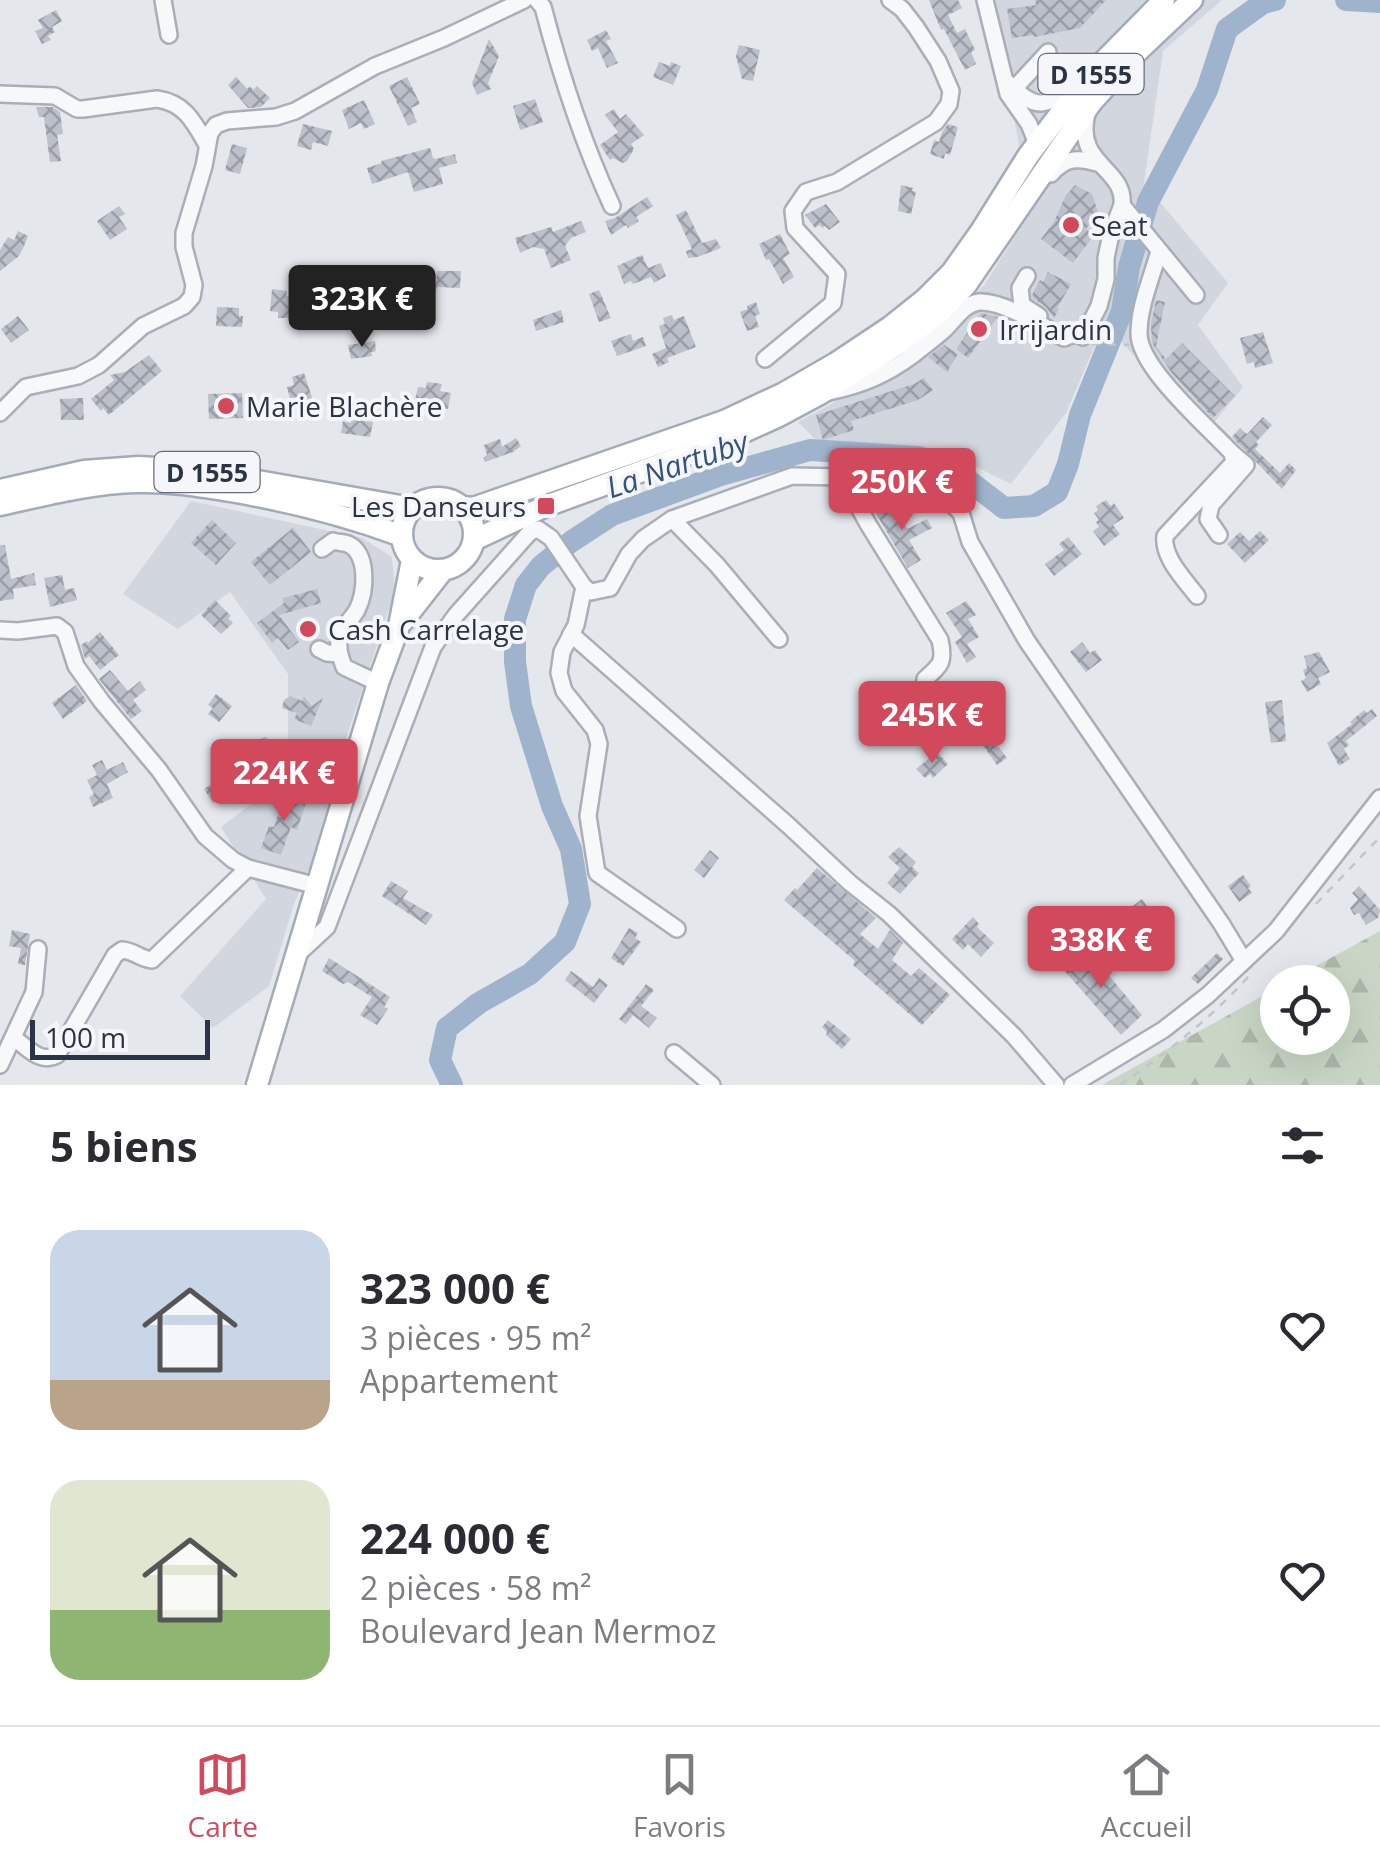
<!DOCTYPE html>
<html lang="fr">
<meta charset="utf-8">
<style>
:root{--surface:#fff;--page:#f2f2f3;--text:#2b2b33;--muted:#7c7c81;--line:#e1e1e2;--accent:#d1495b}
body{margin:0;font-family:"Open Sans",sans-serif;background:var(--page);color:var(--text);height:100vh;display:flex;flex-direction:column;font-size:38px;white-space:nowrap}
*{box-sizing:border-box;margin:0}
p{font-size:32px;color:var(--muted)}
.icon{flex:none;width:55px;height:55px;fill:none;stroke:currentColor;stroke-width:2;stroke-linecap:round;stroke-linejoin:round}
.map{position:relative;height:1085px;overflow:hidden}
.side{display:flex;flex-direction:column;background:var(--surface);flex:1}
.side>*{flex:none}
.controls{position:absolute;left:1260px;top:965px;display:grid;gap:20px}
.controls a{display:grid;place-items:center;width:90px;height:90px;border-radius:50%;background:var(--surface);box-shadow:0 10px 40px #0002;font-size:50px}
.scale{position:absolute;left:30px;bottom:25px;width:180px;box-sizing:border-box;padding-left:10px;border:5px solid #2b3445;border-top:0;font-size:28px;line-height:35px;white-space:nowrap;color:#2b3445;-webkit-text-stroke:8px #f4f6f9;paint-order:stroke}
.price{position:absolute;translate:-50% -85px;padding:0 22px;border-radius:10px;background:var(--accent);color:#fff;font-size:32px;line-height:65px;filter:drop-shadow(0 2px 5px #0008)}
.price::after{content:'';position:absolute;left:50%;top:60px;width:30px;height:22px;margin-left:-15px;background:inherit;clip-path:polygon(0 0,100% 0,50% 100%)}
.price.current{background:#222;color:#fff}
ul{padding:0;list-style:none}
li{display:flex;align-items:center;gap:30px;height:250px;padding:0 50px}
li span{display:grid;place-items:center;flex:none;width:280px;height:200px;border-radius:30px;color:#555}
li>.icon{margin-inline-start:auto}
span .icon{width:120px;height:120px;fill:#fffc;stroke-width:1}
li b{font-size:42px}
h2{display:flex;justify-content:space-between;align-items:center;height:120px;padding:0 50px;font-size:42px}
.dock{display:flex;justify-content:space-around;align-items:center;height:140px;border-top:2px solid var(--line);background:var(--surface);font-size:28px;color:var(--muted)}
.dock a{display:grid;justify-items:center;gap:5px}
.dock .current{color:var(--accent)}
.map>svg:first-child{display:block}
</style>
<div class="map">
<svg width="1380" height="1085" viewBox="0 0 1380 1085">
<defs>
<pattern id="forest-firs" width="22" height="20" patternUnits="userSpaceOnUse" patternTransform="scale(2.5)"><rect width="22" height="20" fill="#c9d6c5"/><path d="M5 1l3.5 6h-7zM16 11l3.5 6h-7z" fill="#adb8ab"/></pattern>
<pattern id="building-cross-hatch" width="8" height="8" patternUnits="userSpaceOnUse" patternTransform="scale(2.5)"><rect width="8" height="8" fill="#bbc0ca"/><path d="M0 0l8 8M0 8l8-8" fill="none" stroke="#989da6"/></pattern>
</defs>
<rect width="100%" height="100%" fill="#e4e7ec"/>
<g fill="#d2d6de">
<path d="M992,0h230l-59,51 -19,132 84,100 -30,42 45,62 -36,44 -103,-107 -38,89 -55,71 -73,-36 -121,-7 -19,-19 112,-61 75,-77 45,-72 -34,-202z"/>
<path d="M191,501l171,37 30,19 3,34 -47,141 -28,111 -26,61 -25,82 -56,42 -33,-32 86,-97 -45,-72 67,-51v-102l-58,-82 -52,37 -55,-35z"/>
</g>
<path fill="url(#forest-firs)" d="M1380,931v154h-278l175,-97 1,50h54v-56h-45z"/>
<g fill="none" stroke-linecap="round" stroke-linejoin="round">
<g stroke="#9fb4cc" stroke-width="22">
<path d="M1346,0l34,2"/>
<path d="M452,1085l-12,-25 7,-32 32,-25 51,-29 35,-32 15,-38 -9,-55 -19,-43 -31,-100 -6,-44v-43l11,-34 15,-19 31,-25 40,-26 109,-40 89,-25 108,7 29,7 57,44 30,-2 23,-14 11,-28 12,-49 42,-104 7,-44 19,-65 59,-112 20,-61 36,-26 12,-3"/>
</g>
</g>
<g fill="url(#building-cross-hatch)">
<path d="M929,0h29l4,8 -14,7 9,18 8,-4 10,21 -4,2 5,12 -11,6 -21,-41 -3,1z"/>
<path d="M1035,0h71l-26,28 -46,9 -1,-2 -21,3 -5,-29 29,-4z"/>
<path d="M56,10l6,11 -10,6 3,5 -7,4 3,4 -9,4 -7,-13 8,-3 -5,-8z"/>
<path d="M606,30l5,9 -5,2 12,22 -11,5 -9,-20 -6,3 -5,-11z"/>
<path d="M489,39l10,17 -11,27 3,6 -14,6 -5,-12z"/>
<path d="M739,45l21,5 -7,31 -11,-2 -6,-23z"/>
<path d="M659,62l11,4 1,-4 10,4 -8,19 -20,-8z"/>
<path d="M236,77l11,12 3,-3 3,4 4,-4 13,12 -9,9 -13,1 -20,-23z"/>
<path d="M407,77l13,27 -9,4 6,14 -9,4 -19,-40z"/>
<path d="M535,99l8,23 -23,8 -7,-24z"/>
<path d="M364,100l11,24 -11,5 -3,-6 -12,6 -7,-19z"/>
<path d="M36,107h16l8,5 3,22 -6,1 4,26 -11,1 -6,-45h-5z"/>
<path d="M614,109l6,10 6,-5 18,21 -13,9 3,5 -7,12 -4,2 -10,-5 -3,2 -10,-15 18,-13 -13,-17z"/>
<path d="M303,124l29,7 -4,15 -15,-4 -2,8 -14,-4z"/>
<path d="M948,124l10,3 -8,28 -5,-2 -1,6 -14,-5 4,-14 5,2 3,-10z"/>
<path d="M232,144l15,4 -7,26 -15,-4z"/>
<path d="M430,148l3,10 3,1 19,-5 2,9 -18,5 4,16 -29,8 -6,-20 -36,12 -5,-16 15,-5 -1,-2z"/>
<path d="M901,185l12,3 -1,3 4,1 -5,22 -13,-3z"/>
<path d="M1075,185l17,9 6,18 -12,17 8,6 -21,28 -32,-24 13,-17 11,-25z"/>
<path d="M647,197l6,9 -17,11 3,4 -11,7 -2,-3 -15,10 -6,-14 10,-3z"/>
<path d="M826,204l14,18 -11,8 -4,-4 -3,2 -2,-3 -5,3 -10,-13z"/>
<path d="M119,206l6,8 -6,3 8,12 -17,11 -13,-19z"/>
<path d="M686,210l16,33 14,-4 5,9 -24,9 -9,1 -2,-7 6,-2 -16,-34z"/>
<path d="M581,221l5,11 -15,6 -6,8 6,14 -20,8 -7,-19 -11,-2 -13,6 -5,-15 36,-11 2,5z"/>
<path d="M18,231l10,5 -4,10 -5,10 -19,15v-21l8,-13 6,3z"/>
<path d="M780,234l10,20 -7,4 11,19 -11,7 -14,-25 -3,1 -7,-16z"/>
<path d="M642,255l6,13 13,-5 5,13 -12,7 -3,-6 -18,7 -2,-3 -7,3 -7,-18z"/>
<path d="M422,269l14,16 1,-14h24l-1,17 -22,-1 -18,17 -7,-8 9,-9 -9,-10z"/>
<path d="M1048,272l23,12 -14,24 2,1 -5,9 -8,-11 -13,-9 -1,-3 8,-15 3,2z"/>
<path d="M272,289l15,2 -1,5 8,1 -2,21h-14v-6l-8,-1z"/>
<path d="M599,290l12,28 -12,4 -10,-28z"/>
<path d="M1156,300l9,2 -9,44 10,13 16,-16 53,53 -22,22 -42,-46 -19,-29 -1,-19z"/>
<path d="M756,302l4,12 -5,2 4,11 -12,4 -7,-19 8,-3 -1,-3z"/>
<path d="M217,307l22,1v8h4l-1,11 -26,-1z"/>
<path d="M561,310l3,12 -28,9 -3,-11z"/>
<path d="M981,313l17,4 -30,41 -12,-9z"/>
<path d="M672,315l2,5 10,-4 12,31 -29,11 2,4 -11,5 -6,-13 14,-6 -7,-22 6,-2 -2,-6z"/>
<path d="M18,316l11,14 -18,13 -10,-14z"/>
<path d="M1263,332l10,31 -18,5 -1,-6 -7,2 -7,-26z"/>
<path d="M631,334l2,7 10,-4 3,9 -29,10 -6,-15z"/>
<path d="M375,341l1,10 -5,1 1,4 -21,3 -3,-14z"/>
<path d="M944,345l14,9 -11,18 -19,-15z"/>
<path d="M149,355l13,16 -53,44 -6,-7 -2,3 -10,-12 23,-19 -4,-5 15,-3z"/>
<path d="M304,373l11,34 -3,1 2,7 -11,3 -6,-21 -7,2 -3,-12 7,-2 -2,-8z"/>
<path d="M924,378l9,12 -15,10 -67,21 3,9 -31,10 -7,-25 98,-31z"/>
<path d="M427,382l15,2 -2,7 11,2 -3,16 -13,-2v3l-13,-3 1,-5 -8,-2 3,-13 8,1z"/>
<path d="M242,393l1,25 -34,1 -1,-25z"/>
<path d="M83,398l1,22h-23l-1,-21z"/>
<path d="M1263,417l9,8 -16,17 3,3 -4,4 25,24 9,-10 7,7 -14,19 -50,-52 8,-9 7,6z"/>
<path d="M352,419l21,3 -3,15 -29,-4 2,-12 8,2z"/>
<path d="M516,438l5,8 -8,6 -28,10 -2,-4 4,-3 -3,-10 16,-6 2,8z"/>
<path d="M1106,500l5,6 3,-3 10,15 -11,7 7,9 -16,12 -11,-15 6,-4 -3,-5 3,-2 -5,-7 4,-3 -2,-4z"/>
<path d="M886,503l4,6 4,-3 13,23 20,-10 5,9 -23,12 12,20 -13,8 -34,-58z"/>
<path d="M212,520l24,23 -20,22 -25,-22z"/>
<path d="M293,528l18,24 -41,33 -19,-23z"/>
<path d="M1260,531l9,9 -24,23 -18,-19 13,-12 9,9z"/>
<path d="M1068,537l14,17 -28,22 -9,-12 19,-14 -5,-6z"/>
<path d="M0,545h5l6,34 23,-6 2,12 -23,4 1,10 -14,2z"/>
<path d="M62,575l3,15 9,-2 3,12 -27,7 -6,-29z"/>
<path d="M317,589l4,14 -42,12 20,27 -11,8 -10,-12 -6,5 -15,-20 27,-20 -1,-5z"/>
<path d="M215,600l16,16 -3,2 5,5 -12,11 -20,-19z"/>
<path d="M966,601l10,14 -8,4 11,18 -12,7 9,13 -9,6 -12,-21 7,-5 -16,-24z"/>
<path d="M100,632l19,23 -19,15 -11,-14 -4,3 -4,-14 6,-4 1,2z"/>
<path d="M1082,642l8,11 5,-3 7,10 -16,12 -16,-20z"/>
<path d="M1319,652l11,20 -12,6 3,6 -14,8 -6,-11 5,-3 -3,-8 4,-2 -3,-12z"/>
<path d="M110,670l18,21 12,-10 6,9 -13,10 9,11 -11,8 -32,-40z"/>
<path d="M76,685l11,16 -24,18 -11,-16z"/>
<path d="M216,694l16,12 -13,16 -11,-8 5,-6 -5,-3z"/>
<path d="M290,696l12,5 2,-4 8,9 11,-8 -12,28 -17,-7 3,-6 -15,-5 2,-8z"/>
<path d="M1282,700l4,41 -15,2 -6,-41z"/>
<path d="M1372,709l5,7 -31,25 3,4 -5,4 6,10 -11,7 -12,-23 25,-19 -2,-2 14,-12 3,3z"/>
<path d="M988,733l19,25 -10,7 -18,-25z"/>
<path d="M266,737l7,7 -17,15 -8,-7 1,-9z"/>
<path d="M937,752l11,12 -15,14 -3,-4 -5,4 -9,-9z"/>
<path d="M102,760l5,10 16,-8 5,10 -21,12 6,14 -20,9 -4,-10 5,-3 -7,-14 10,-5 -5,-10z"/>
<path d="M230,777l6,9 -23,17 -9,-14 17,-11 2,3z"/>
<path d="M288,793l19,7 -10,30 -6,-3 -10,28 -20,-7 8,-22 5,1 9,-27 3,1z"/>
<path d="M899,847l17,15 -4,5 7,6 -19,21 -13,-11 13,-15 -12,-11z"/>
<path d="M710,850l9,8 -15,20 -10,-8z"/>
<path d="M817,868l59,50 -16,16 18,15 12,-19 13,13 -11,17 19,16 8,-8 31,27 -28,30 -69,-60 2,-4 -71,-61 11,-12 2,2z"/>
<path d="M1243,875l8,11 -3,2 4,5 -13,9 -11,-16z"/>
<path d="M391,881l17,10 -5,7 30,17 -7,10 -44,-29z"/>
<path d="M1359,886l21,24 -2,8 -12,7 -7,-12 -5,2 -4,-7 8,-9 -6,-6z"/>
<path d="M1142,899l13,18 4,-3 11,14 -20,11 -21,-30z"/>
<path d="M973,917l6,7 -2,3 17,16 -13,14 -13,-13 -5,6 -11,-11z"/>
<path d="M629,928l9,5 -3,5 6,4 -18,24 -12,-8z"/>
<path d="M12,930l18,4 -5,31 -7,-1 3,-16 -12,-2z"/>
<path d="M1067,949l13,15 11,-10 51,61 -21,20 -66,-75z"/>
<path d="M1217,953l6,6 -25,25 -7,-6z"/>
<path d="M329,958l61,39 -6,10 4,2 -11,16 -17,-10 12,-18 -24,-15 -5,2 -21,-13z"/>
<path d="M571,971l22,16 6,-9 9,7 -14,18 -29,-23z"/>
<path d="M646,984l8,6 -13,16 16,12 -8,10 -16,-13 -7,9 -7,-5z"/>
<path d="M828,1020l23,19 -9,10 -16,-14 1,-3 -5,-5z"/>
</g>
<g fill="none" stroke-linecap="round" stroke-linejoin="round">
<defs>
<g id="minor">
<path d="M163,0l6,35"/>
<path d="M537,0l6,7c18,69 39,134 69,199"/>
<path d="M985,0l23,94 21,30 8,20"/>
<path d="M1008,83c30,30 37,23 69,1"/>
<path d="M1014,89l34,-37"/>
<path d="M0,94l55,2 22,13h6l74,-10c28,4 37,23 50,46"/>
<path d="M1087,114c-13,51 39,54 35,91l74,90"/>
<path d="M1051,174c14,-16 26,-17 46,-11"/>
<path d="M1159,251c-7,26 -20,55 -20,82 -1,34 69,94 93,120l2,9 -69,74c-3,21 20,44 32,60"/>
<path d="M1027,276l-7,12 2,17 17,11"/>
<path d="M1068,331l15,6 16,-31 7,-27v-21l5,-24 11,-29"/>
<path d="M765,359l68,-56 4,-29 -42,-46 -2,-17 13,-19 31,-10 99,-60 13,-18 2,-13 -13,-30 -22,-34 -14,-18 -12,-9"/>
<path d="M829,392c33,-7 57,-17 84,-37 10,-8 21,-16 31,-25 11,-10 19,-26 35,-28 23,-2 66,25 85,36l10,-4"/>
<path d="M0,413l26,-26 52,-11 21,-11 44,-39 41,-20 8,-9 2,-12 -10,-38v-14l20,-67 6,-33 6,-8 11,-4 49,-4 19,-6 80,-45 69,-28 80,-38"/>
<path d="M842,477l26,47 72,116c5,22 1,25 -15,39 -4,29 13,25 19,47l-7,13"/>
<path d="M672,519l45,46 62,74"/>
<path d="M1219,535l-11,-16 3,-14 35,-40 -14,-12"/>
<path d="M322,549l11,-8c2,1 13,2 15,3 21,10 18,48 9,66 -5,9 -14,15 -17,26 -3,11 0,20 4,31l34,16"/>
<path d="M584,587l7,5 19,-4 19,-34 14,-15 29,-20 120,-43 50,1 15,-6 31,2 54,21 19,19 9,29 57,99 194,282 23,38"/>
<path d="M0,630l18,1 39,-5 8,6 11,34 26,36 57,68 46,66 28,24 15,8 69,18"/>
<path d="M571,634l218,192 61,57 39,31 125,122 42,49"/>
<path d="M319,649l8,4 12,1"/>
<path d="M298,954l29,-27 106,-280 23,-32 74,-83 8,-3 13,9 33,49 -8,38 -14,27 -3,21 5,18 31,39 4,14 -11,72 9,57 80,56"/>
<path d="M14,1038c14,10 26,26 43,17l58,-100 7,-5c13,1 18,9 30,10l96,-92"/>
<path d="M674,1053l38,32"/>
<path d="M0,1065l34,-73 4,-43"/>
<path d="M1072,1085l91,-55 45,-35 68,-64 104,-133"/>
</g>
<g id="major">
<path d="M0,490l84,-19 54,-4 56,3 218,38"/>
<circle cx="438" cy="534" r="36"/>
<path d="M0,505c45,-10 91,-22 137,-23 32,-1 62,4 93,9 59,10 115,24 172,45"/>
<path d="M463,507l10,1 251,-87 60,-28 52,-30 54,-36 35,-28 27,-27 29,-41 47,-75 59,-78 77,-78"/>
<path d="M474,540l72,-34 171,-62 62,-28 41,-22 80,-51 38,-29 28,-29 125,-182 45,-50 56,-53"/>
<path d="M403,621l40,-51"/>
<path d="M257,1085l121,-402 21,-57 13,-66"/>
</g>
</defs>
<use href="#minor" stroke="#a9aeb7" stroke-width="20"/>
<use href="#major" stroke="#a3abb8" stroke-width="25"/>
<g stroke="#c2c5cb" stroke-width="2.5" stroke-dasharray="8 8" stroke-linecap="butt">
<path d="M1092,344l37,1"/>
<path d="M1316,904l64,-67"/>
<path d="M1120,1085c49,-34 89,-65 129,-109"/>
</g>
<use href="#minor" stroke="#f7f8fa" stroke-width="15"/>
<use href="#major" stroke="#fff" stroke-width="20"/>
</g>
<g fill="#d1495b" stroke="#f4f6f9" stroke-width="4">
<circle cx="1071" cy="225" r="10"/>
<circle cx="979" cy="329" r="10"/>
<circle cx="226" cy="406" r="10"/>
<rect x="536" y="496" width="20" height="20" rx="5"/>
<circle cx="308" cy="629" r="10"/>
</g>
<g text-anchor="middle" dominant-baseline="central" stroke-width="8" stroke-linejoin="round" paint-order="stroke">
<g fill="#f4f6f9" stroke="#676e7b" stroke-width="2.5">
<rect x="1038.5" y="54" width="105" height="40" rx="8"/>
<rect x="154.5" y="452" width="105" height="40" rx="8"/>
</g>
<g font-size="25" font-weight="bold" fill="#2b3445">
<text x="1091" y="74">D 1555</text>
<text x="207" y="472">D 1555</text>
</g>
<g font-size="28" fill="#2b3445" stroke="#f4f6f9" text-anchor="start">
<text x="1091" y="225">Seat</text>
<text x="999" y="329">Irrijardin</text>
<text x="246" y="406">Marie Blachère</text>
<text x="526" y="506" text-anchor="end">Les Danseurs</text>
<text x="328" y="629">Cash Carrelage</text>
</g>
<g font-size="30" font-style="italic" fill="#34527a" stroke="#f4f6f9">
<text transform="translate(677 464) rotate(-19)">La Nartuby</text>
</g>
</g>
</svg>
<div class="controls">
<a><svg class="icon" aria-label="locate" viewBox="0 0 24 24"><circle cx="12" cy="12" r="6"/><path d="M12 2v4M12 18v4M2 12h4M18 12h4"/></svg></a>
</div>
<div class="scale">100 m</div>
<b class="price current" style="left:362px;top:350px">323K €</b>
<b class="price" style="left:902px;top:533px">250K €</b>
<b class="price" style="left:932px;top:766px">245K €</b>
<b class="price" style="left:284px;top:824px">224K €</b>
<b class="price" style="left:1101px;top:991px">338K €</b>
</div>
<section class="side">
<h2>5 biens<svg class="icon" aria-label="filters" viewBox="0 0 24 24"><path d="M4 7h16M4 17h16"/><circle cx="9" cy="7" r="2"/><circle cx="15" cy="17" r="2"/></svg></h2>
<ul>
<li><span style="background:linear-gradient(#c9d6e8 75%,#b9a48a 0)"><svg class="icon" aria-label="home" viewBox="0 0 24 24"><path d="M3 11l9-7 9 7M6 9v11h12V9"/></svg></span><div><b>323 000 €</b><p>3 pièces · 95 m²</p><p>Appartement</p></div><svg class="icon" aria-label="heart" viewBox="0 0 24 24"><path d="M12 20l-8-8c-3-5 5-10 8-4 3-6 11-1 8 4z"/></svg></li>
<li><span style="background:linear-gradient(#dfe7d0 65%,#8fb573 0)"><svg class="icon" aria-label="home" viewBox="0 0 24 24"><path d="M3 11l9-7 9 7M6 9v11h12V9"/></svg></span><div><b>224 000 €</b><p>2 pièces · 58 m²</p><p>Boulevard Jean Mermoz</p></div><svg class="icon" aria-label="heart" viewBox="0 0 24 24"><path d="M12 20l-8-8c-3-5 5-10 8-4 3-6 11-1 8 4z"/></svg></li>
</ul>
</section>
<nav class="dock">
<a class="current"><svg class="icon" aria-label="map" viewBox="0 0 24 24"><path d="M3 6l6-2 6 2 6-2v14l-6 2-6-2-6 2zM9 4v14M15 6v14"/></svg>Carte</a>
<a><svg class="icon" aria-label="saved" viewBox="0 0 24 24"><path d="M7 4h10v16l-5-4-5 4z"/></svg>Favoris</a>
<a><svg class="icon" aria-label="home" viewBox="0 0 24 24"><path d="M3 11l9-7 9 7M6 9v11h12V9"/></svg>Accueil</a>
</nav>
